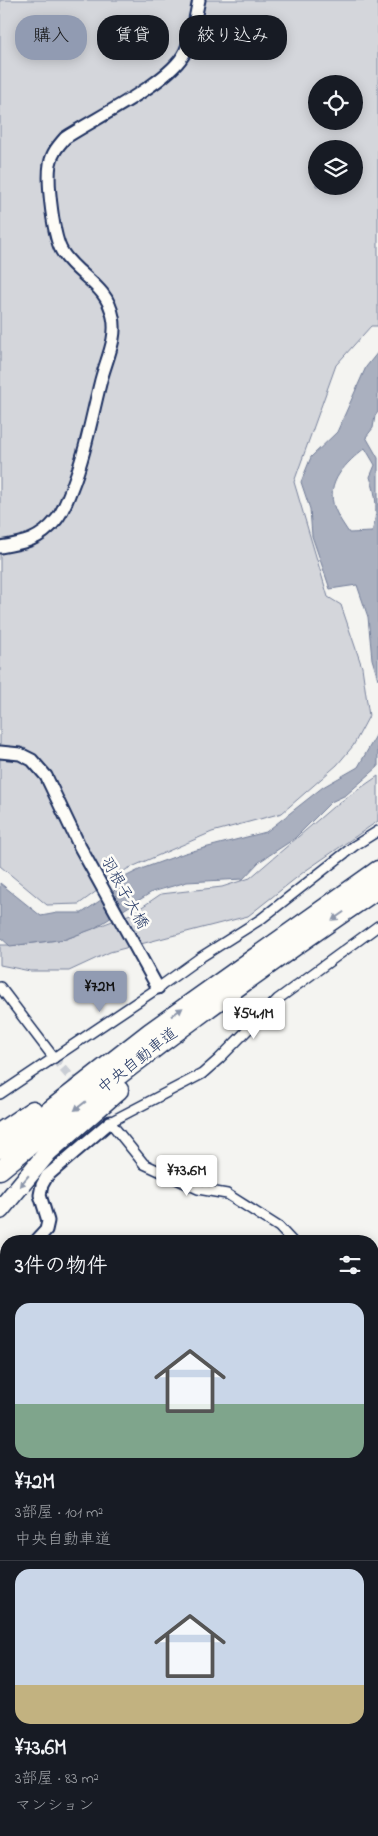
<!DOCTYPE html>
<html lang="ja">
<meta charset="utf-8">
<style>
:root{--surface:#171b24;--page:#242831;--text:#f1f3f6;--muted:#9ea1a6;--line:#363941;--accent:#919bb2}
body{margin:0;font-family:"Indie Flower","Klee One",sans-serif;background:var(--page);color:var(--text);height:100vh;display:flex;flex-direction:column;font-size:19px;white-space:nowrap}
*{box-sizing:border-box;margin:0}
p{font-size:16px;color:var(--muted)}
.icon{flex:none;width:28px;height:28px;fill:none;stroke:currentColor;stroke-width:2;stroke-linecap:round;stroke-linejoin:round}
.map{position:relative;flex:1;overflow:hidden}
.sheet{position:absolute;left:0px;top:1235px;width:379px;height:601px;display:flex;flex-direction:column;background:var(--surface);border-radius:20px 20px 0 0;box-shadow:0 2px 12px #0003}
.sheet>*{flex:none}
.guide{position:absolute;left:15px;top:15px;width:349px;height:45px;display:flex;gap:10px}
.controls{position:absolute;left:308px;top:75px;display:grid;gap:10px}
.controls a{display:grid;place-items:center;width:55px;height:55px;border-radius:50%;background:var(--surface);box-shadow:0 2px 12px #0003;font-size:25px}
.price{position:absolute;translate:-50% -42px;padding:0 11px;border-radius:5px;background:#fff;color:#222;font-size:16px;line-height:32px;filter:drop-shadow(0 1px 2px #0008)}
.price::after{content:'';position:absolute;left:50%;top:30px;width:15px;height:11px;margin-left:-8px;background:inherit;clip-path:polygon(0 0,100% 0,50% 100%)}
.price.on{background:var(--accent);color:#111}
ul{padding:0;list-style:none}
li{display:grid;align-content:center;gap:10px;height:265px;padding:0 15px}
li+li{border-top:1px solid var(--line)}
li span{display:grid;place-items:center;height:155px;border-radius:15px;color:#555}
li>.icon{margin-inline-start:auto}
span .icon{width:90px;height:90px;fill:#fffc;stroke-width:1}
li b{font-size:21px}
h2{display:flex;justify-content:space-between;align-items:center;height:60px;padding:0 15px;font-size:21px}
.tag{padding:0 18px;border-radius:20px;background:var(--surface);box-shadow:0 2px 12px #0003;font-size:18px;line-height:45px}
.tag.on{background:var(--accent);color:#111}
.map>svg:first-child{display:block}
</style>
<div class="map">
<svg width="378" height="1836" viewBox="0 0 378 1836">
<rect width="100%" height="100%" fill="#f4f4f1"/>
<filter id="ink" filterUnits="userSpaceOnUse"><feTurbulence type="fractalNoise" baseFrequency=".02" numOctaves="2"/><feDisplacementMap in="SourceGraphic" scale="10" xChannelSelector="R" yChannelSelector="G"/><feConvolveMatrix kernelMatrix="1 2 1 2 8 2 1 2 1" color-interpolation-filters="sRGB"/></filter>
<g filter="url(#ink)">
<g fill="#d4d6db" stroke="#78829c" fill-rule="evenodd">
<path d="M0,0h378v326h-7l-35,39 -42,117 34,115 13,8 21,62 7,49 -16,30 -16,19 -55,48 -70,19 -85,37 -48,35 -32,1 -47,-39zM316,84h38v37h-38zM316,149h38v37h-38z"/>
<path d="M378,776v45l-73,50 -57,45 -138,36 -41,19h-39l-30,-6v-20h17l49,-6 67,-26 28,-19 61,-7 28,-9 83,-71z"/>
</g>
<g fill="#aab0bf" stroke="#717c98" fill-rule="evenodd">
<path d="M378,352v60l-3,4 -2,12 -7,9 12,21v221l-6,-20 -4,-42 -11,-32 -27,4 -18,-53 -2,-27 -9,-27 10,-25 26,-25 29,-65zM365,448l10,17 -5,12c7,20 8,35 2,55l-23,1c-5,-8 -11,-16 -14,-24 -11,-26 12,-47 30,-61z"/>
<path d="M378,732v35l-32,28 -15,7 -37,37 -35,23 -16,17 -56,3 -35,10 -59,37 -27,10 -56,7 -10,-9v-54l41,33 16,-3h25l32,-22 11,-14 16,-8 44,-16 81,-21 57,-45 35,-20z"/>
</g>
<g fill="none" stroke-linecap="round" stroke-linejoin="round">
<g stroke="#717c98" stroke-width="3">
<path d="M372,1273l6,-8"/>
<path d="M0,1635l6,-4"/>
</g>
<path stroke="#c9cdd4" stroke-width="9" stroke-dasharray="9 4.5" stroke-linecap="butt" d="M54,1058l26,30"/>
<defs>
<g id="minor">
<path d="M0,987l54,71"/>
<path d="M0,1094l158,-106 43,-31 60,-38 93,-73 24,-15"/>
<path d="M292,1241l-13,-14 -52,-33 -29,-5 -54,-25 -34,-42 92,-48 17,-15 59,-60 100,-73"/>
<path d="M372,1333l6,5"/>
</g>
<g id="tertiary">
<path d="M0,547c24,-4 40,-7 56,-27 7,-8 11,-20 15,-30 14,-35 20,-70 29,-106 5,-22 18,-45 13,-67 -6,-32 -33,-39 -50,-64 -10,-14 -16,-71 -13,-89 2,-11 8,-18 15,-26 30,-20 106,-56 120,-86 8,-16 10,-35 14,-52"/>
<path d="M0,752l20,2 12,6 14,16 34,71 78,141"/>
<path d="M36,1241l10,-11 2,-9 -8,-26 2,-10 5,-9 63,-54"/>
<path d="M6,1291v9"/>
<path d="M0,1356l6,-34"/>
<path d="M372,1442l6,-6"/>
<path d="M18,1836l5,-6"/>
</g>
<path id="trunk" d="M372,1826l6,-8"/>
<g id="motorway">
<path d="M0,1132l33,-22"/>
<path d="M0,1149l150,-117 228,-162"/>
<path d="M0,1170c121,-100 248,-193 378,-281"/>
<path d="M0,1210l48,-58 71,-62"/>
</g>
</defs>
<use href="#minor" stroke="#1b2f5e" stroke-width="12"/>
<use href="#tertiary" stroke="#1b2f5e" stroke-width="15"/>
<use href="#trunk" stroke="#1b2f5e" stroke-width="19"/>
<use href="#motorway" stroke="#1b2f5e" stroke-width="21"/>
<use href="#minor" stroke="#fdfcf7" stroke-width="9"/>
<use href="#tertiary" stroke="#fdfcf7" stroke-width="11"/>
<use href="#trunk" stroke="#fdfcf7" stroke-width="15"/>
<use href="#motorway" stroke="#fdfcf7" stroke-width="18"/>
<g stroke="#1b2f5e" stroke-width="3" stroke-dasharray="8 4" stroke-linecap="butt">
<path d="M372,1255l6,-2"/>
<path d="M0,1415l6,-3"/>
</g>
</g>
<defs><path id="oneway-solid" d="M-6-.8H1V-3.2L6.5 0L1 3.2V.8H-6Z" transform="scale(1.25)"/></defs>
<g fill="#8c96aa">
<use href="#oneway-solid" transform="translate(338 916) rotate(145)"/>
<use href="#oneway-solid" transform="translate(177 1012) rotate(-36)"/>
<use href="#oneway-solid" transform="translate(80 1106) rotate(142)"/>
<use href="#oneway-solid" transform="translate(24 1181) rotate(130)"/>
</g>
</g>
<g text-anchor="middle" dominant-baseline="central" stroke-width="5" stroke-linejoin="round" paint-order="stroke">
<g font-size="16" fill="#1b2f5e" stroke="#fdfcf7">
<text transform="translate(124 893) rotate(61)">羽根子大橋</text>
<text transform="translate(138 1061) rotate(-38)">中央自動車道</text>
</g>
</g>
</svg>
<div class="controls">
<a><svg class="icon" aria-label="locate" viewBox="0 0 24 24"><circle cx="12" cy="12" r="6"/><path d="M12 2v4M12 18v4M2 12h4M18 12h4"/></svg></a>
<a><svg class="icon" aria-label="layers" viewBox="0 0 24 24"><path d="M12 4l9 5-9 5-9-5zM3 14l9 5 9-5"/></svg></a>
</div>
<b class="price on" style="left:100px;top:1013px">¥72M</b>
<b class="price" style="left:254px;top:1040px">¥54.1M</b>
<b class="price" style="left:187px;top:1197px">¥73.6M</b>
<div class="guide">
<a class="tag on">購入</a>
<a class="tag">賃貸</a>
<a class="tag">絞り込み</a>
</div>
<section class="sheet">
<h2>3件の物件<svg class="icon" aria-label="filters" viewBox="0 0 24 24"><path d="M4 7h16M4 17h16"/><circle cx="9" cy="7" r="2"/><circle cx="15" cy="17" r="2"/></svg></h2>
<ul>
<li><span style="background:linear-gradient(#c9d6e8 65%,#7fa58c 0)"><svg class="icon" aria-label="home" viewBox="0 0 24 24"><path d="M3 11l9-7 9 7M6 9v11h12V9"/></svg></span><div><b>¥72M</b><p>3部屋 · 101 m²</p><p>中央自動車道</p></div></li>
<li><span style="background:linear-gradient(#c9d6e8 75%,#c2b280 0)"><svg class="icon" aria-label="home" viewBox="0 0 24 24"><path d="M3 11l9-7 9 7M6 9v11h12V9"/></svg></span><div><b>¥73.6M</b><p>3部屋 · 83 m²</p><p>マンション</p></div></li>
</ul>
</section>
</div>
